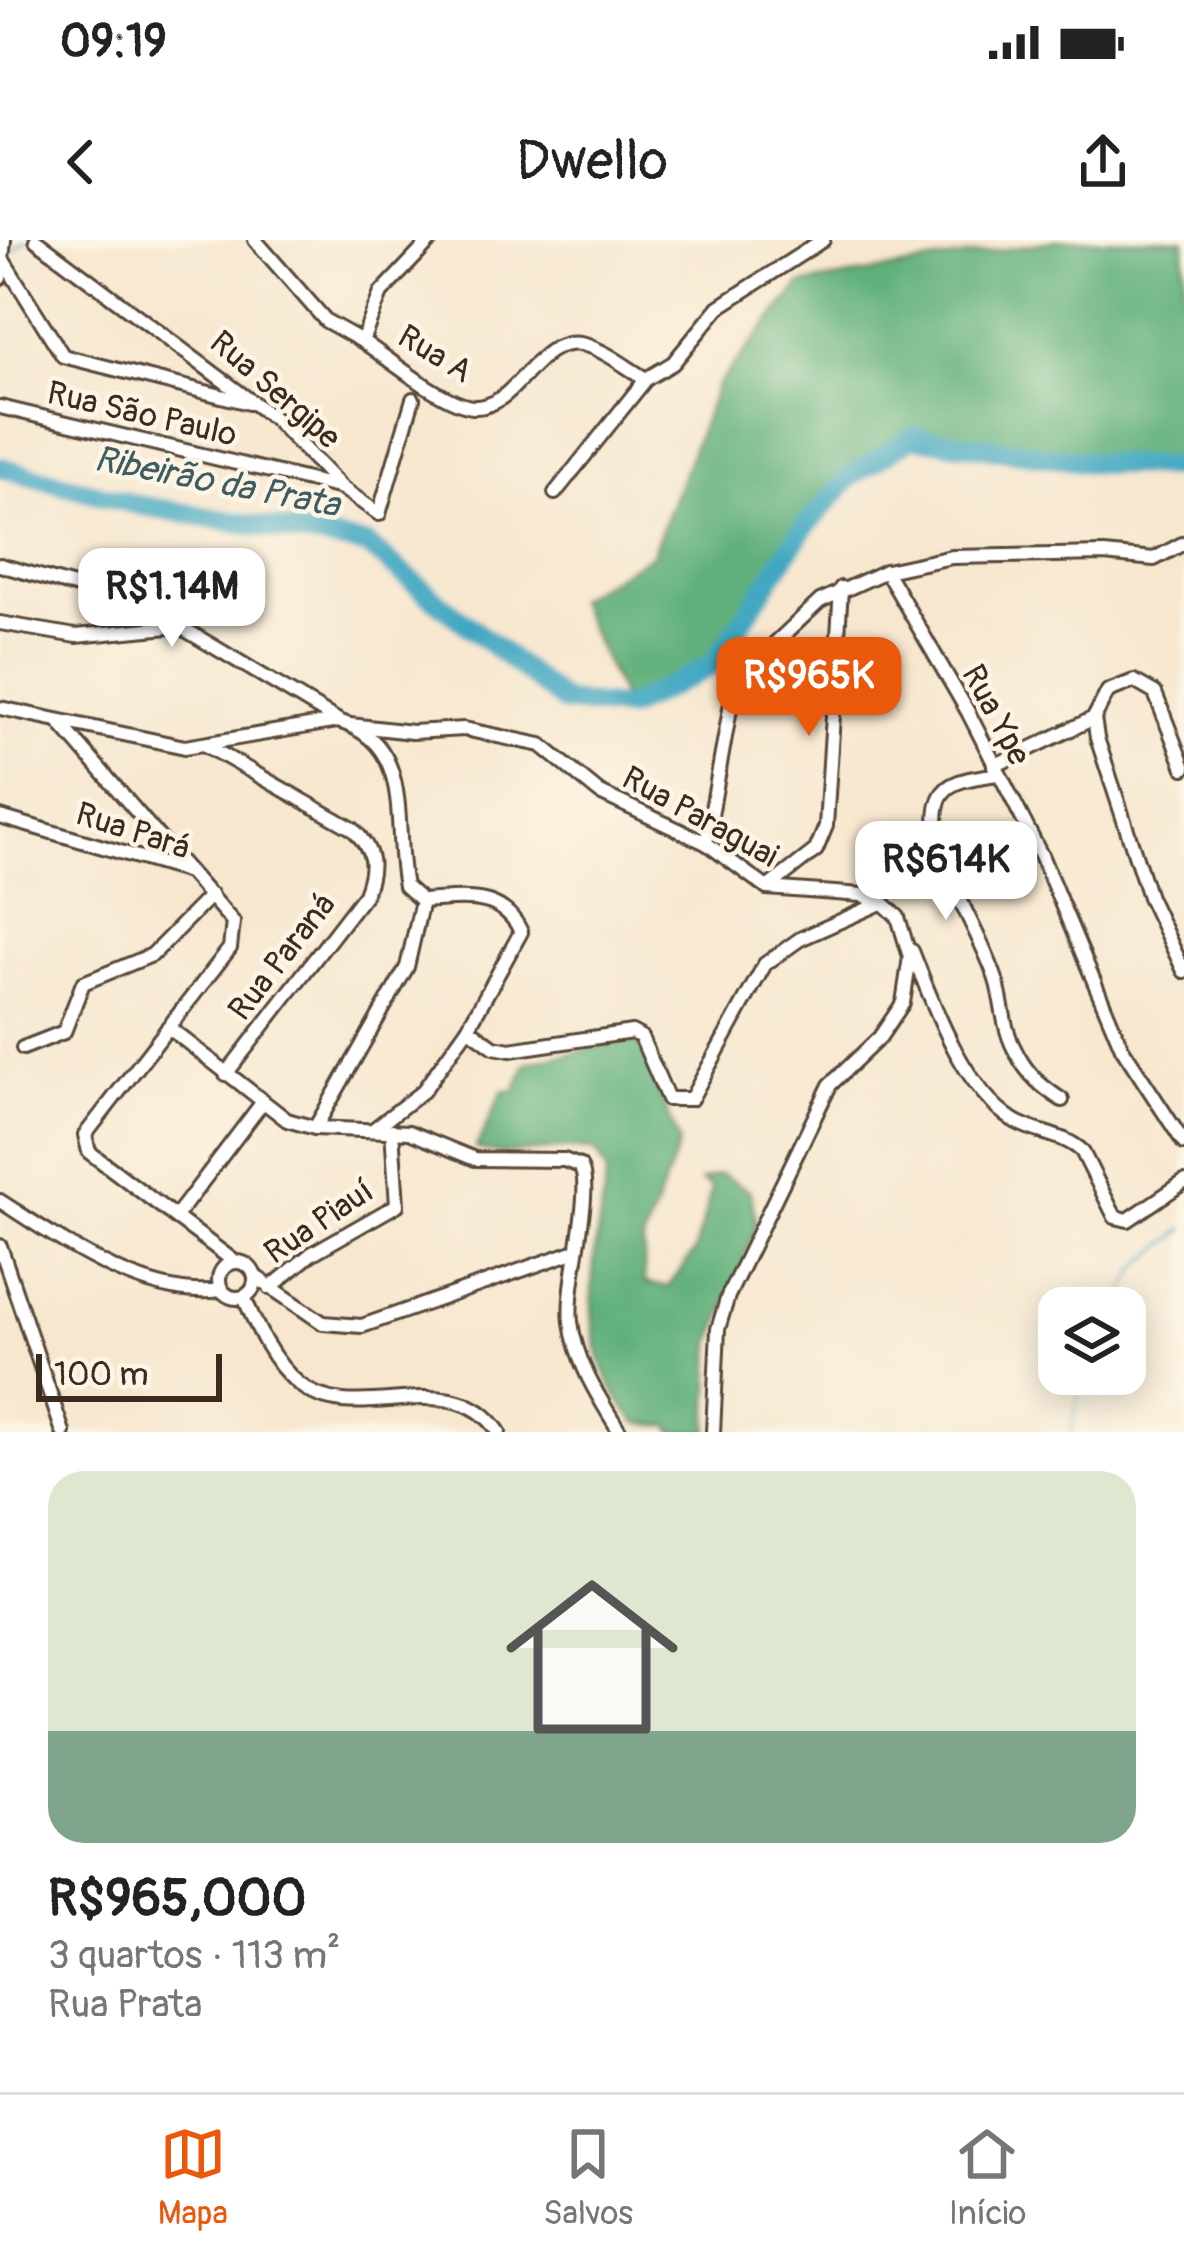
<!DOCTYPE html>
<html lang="pt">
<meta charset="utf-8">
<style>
:root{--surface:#fff;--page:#f6f6f6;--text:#222;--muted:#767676;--line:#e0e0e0;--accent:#ea580c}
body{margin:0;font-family:Pangolin,sans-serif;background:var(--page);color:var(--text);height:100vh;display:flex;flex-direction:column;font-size:45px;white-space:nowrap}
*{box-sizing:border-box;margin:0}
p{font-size:39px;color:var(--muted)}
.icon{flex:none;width:66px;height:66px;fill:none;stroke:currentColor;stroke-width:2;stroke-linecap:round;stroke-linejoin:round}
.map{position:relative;height:1192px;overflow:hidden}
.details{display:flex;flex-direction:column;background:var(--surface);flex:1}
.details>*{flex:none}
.tools{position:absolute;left:1038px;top:1047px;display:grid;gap:24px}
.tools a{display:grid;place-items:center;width:108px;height:108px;border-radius:24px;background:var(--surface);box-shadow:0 6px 30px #0003;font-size:60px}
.scale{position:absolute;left:36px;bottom:30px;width:186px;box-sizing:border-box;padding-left:12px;border:6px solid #3b2a1e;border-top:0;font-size:33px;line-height:42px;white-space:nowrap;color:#3b2a1e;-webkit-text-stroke:9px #fcf5e5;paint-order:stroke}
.price{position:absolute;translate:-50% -102px;padding:0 27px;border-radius:24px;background:#fff;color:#222;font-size:39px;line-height:78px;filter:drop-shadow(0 3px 6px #0008)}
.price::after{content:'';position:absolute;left:50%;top:72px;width:36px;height:27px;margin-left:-18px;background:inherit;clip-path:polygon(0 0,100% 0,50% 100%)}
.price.current{background:var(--accent);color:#fff}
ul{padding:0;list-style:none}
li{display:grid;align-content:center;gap:24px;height:636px;padding:0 48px}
li span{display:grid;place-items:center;height:372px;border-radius:36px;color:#555}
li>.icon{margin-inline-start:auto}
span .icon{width:216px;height:216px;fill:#fffc;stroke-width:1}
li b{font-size:51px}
.status{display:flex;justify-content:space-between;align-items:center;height:84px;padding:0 60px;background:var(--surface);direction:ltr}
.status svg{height:33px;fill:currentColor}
header{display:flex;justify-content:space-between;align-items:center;height:156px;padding:0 48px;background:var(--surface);font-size:54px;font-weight:600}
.menu{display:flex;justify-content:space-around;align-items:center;height:168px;border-top:3px solid var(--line);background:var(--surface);font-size:33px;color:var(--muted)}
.menu a{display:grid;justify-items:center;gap:6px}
.menu .current{color:var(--accent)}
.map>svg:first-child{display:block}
</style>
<div class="status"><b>09:19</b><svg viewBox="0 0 49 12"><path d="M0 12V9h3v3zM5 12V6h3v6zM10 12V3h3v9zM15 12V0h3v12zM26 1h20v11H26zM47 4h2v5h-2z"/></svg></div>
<header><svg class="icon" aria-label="back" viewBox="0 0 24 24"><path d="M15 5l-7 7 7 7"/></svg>Dwello<svg class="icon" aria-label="share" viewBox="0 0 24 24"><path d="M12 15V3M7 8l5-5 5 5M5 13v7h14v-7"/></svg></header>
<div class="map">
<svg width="1184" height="1192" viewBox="0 0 1184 1192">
<rect width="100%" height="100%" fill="#fcf5e5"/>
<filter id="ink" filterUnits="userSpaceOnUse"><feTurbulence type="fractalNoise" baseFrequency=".00833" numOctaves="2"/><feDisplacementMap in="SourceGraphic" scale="24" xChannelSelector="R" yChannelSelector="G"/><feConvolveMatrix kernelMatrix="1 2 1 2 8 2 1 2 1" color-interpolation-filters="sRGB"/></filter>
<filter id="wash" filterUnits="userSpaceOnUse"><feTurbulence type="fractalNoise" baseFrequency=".004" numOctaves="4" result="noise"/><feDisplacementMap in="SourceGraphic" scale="48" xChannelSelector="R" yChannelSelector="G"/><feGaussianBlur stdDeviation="2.7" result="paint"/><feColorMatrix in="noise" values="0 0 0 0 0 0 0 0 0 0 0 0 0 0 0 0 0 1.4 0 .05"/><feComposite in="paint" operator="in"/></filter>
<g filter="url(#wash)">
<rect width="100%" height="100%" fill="#f7e7cf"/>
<g fill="#60b07c" stroke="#4e6d4d" stroke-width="3">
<path d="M1058,0h126v228l-93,-5 -178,-26 -63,40 -46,51 -91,137 -86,43 -51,-109 76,-44 65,-169 83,-101z"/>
<path d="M633,799l9,7 37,97 -36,98 2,42 23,4 27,-36 17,-63 -11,-7 19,-7 30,17 7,33 -45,119 -4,89h-35l-3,-6 -33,-3c-67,-72 -43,-162 -30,-250l-11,-21c-39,-12 -80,11 -120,-4l27,-57h12l12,-28z"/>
</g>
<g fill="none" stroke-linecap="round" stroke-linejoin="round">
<g stroke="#42a8c2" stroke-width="3">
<path d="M9,14l17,-14"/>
<path d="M1115,1068l24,-42 45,-37"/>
<path d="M1071,1192l12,-58"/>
</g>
<path stroke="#42a8c2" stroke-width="21" d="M0,227l138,38 229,40 197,157 63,6 86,-43 91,-137 46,-51 63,-40 178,26 93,5"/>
</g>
</g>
<g filter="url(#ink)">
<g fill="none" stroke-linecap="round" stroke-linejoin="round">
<defs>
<g id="minor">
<path d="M36,0l240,180 66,68 37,26 34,-115"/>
<path d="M255,0l71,81 36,20"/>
<path d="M431,0l-50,53 -19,48c26,17 82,64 111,66 44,3 62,-71 108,-63 23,5 46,24 65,35l-91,114"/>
<path d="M3,20l60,96 186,47"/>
<path d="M0,38l4,-38"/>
<path d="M646,139l27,-16 46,-56 104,-67"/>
<path d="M0,167l342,81"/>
<path d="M0,325l85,24 67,12 27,25"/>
<path d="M886,331l82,141 73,143 81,193 62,95"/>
<path d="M0,383l76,13 103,-10 158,94"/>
<path d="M0,468l185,39 153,-26c78,23 54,105 67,165l17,15c39,-2 80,-11 99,31l-53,96 -45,63 -49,38"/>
<path d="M60,483l128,148"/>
<path d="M350,485l62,7 52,-3 77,16 59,48 106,50 61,45 95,7 20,7 16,15 12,40 -7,46 -23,34 -50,48 -102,211 -10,33 -5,103"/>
<path d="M207,506l146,83c21,22 23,36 12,65l-139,180"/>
<path d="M994,526l100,-48"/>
<path d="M1184,528l-29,-75 -21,-12 -26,10 -14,27 3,20 52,159 35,74"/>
<path d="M997,534c-18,4 -49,4 -57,24 -20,49 44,137 57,185 7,26 6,47 20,71 11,21 25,33 45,46"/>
<path d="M0,577l189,55 44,50 -3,26 -145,187 4,17 146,110"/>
<path d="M706,603l29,-162 85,-80 66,-30 66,-14 152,-3 50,5 30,-16"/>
<path d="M767,648l49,-38 10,-24 15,-238"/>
<path d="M912,711c22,55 50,136 101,169 22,14 49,13 69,31l33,66 13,3 56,-38"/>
<path d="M168,787l119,93 28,8 94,4 66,27 89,1 16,6c15,22 -14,117 -9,156 5,41 28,76 49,110"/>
<path d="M468,788l26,19 16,3 122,-18 9,5 27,62h23l74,-135 35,-25 81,-36"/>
<path d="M23,808l41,-16 19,-49 69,-28 59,-60"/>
<path d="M315,888l92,-161 15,-66"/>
<path d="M0,961c61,39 146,100 221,89"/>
<path d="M177,975l85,-112"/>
<path d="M0,1006l63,186"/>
<circle cx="237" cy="1040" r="18"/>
<path d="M256,1037l67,46 39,3 211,-74"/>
<path d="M270,1048l41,-34 86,-49 -5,-75"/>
<path d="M244,1057c13,31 28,65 55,87 57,47 153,-23 200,48"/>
</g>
</defs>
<use href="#minor" stroke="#574639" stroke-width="18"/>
<use href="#minor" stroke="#fff" stroke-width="12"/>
</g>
</g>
<g text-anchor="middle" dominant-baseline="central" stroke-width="9" stroke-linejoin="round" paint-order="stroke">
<g font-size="33" fill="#3b2a1e" stroke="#fcf5e5">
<text transform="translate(435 114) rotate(31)">Rua A</text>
<text transform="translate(275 150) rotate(41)">Rua Sergipe</text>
<text transform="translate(142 174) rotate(13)">Rua São Paulo</text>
<text transform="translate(996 475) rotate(62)">Rua Ype</text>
<text transform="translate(700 577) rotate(29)">Rua Paraguai</text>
<text transform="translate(133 591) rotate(18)">Rua Pará</text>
<text transform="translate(282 717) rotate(-52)">Rua Paraná</text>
<text transform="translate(319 982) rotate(-34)">Rua Piauí</text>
</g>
<g font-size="36" font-style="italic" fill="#3e5c60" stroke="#fcf5e5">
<text transform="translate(217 242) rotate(11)">Ribeirão da Prata</text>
</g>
</g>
</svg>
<div class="tools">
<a><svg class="icon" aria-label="layers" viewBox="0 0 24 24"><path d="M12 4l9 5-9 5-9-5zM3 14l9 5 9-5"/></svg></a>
</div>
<div class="scale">100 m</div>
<b class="price" style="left:172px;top:410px">R$1.14M</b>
<b class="price current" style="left:809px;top:499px">R$965K</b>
<b class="price" style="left:946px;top:683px">R$614K</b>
</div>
<section class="details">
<ul>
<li><span style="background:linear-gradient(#dfe7d0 70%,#7fa58c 0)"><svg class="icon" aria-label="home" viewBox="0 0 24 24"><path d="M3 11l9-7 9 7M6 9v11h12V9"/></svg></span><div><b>R$965,000</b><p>3 quartos · 113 m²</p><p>Rua Prata</p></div></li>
</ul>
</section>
<nav class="menu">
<a class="current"><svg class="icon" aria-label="map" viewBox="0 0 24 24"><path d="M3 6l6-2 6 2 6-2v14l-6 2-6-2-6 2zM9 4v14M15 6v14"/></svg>Mapa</a>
<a><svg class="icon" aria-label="saved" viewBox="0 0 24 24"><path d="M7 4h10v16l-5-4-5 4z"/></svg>Salvos</a>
<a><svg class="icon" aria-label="home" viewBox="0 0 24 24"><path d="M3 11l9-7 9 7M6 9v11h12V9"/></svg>Início</a>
</nav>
